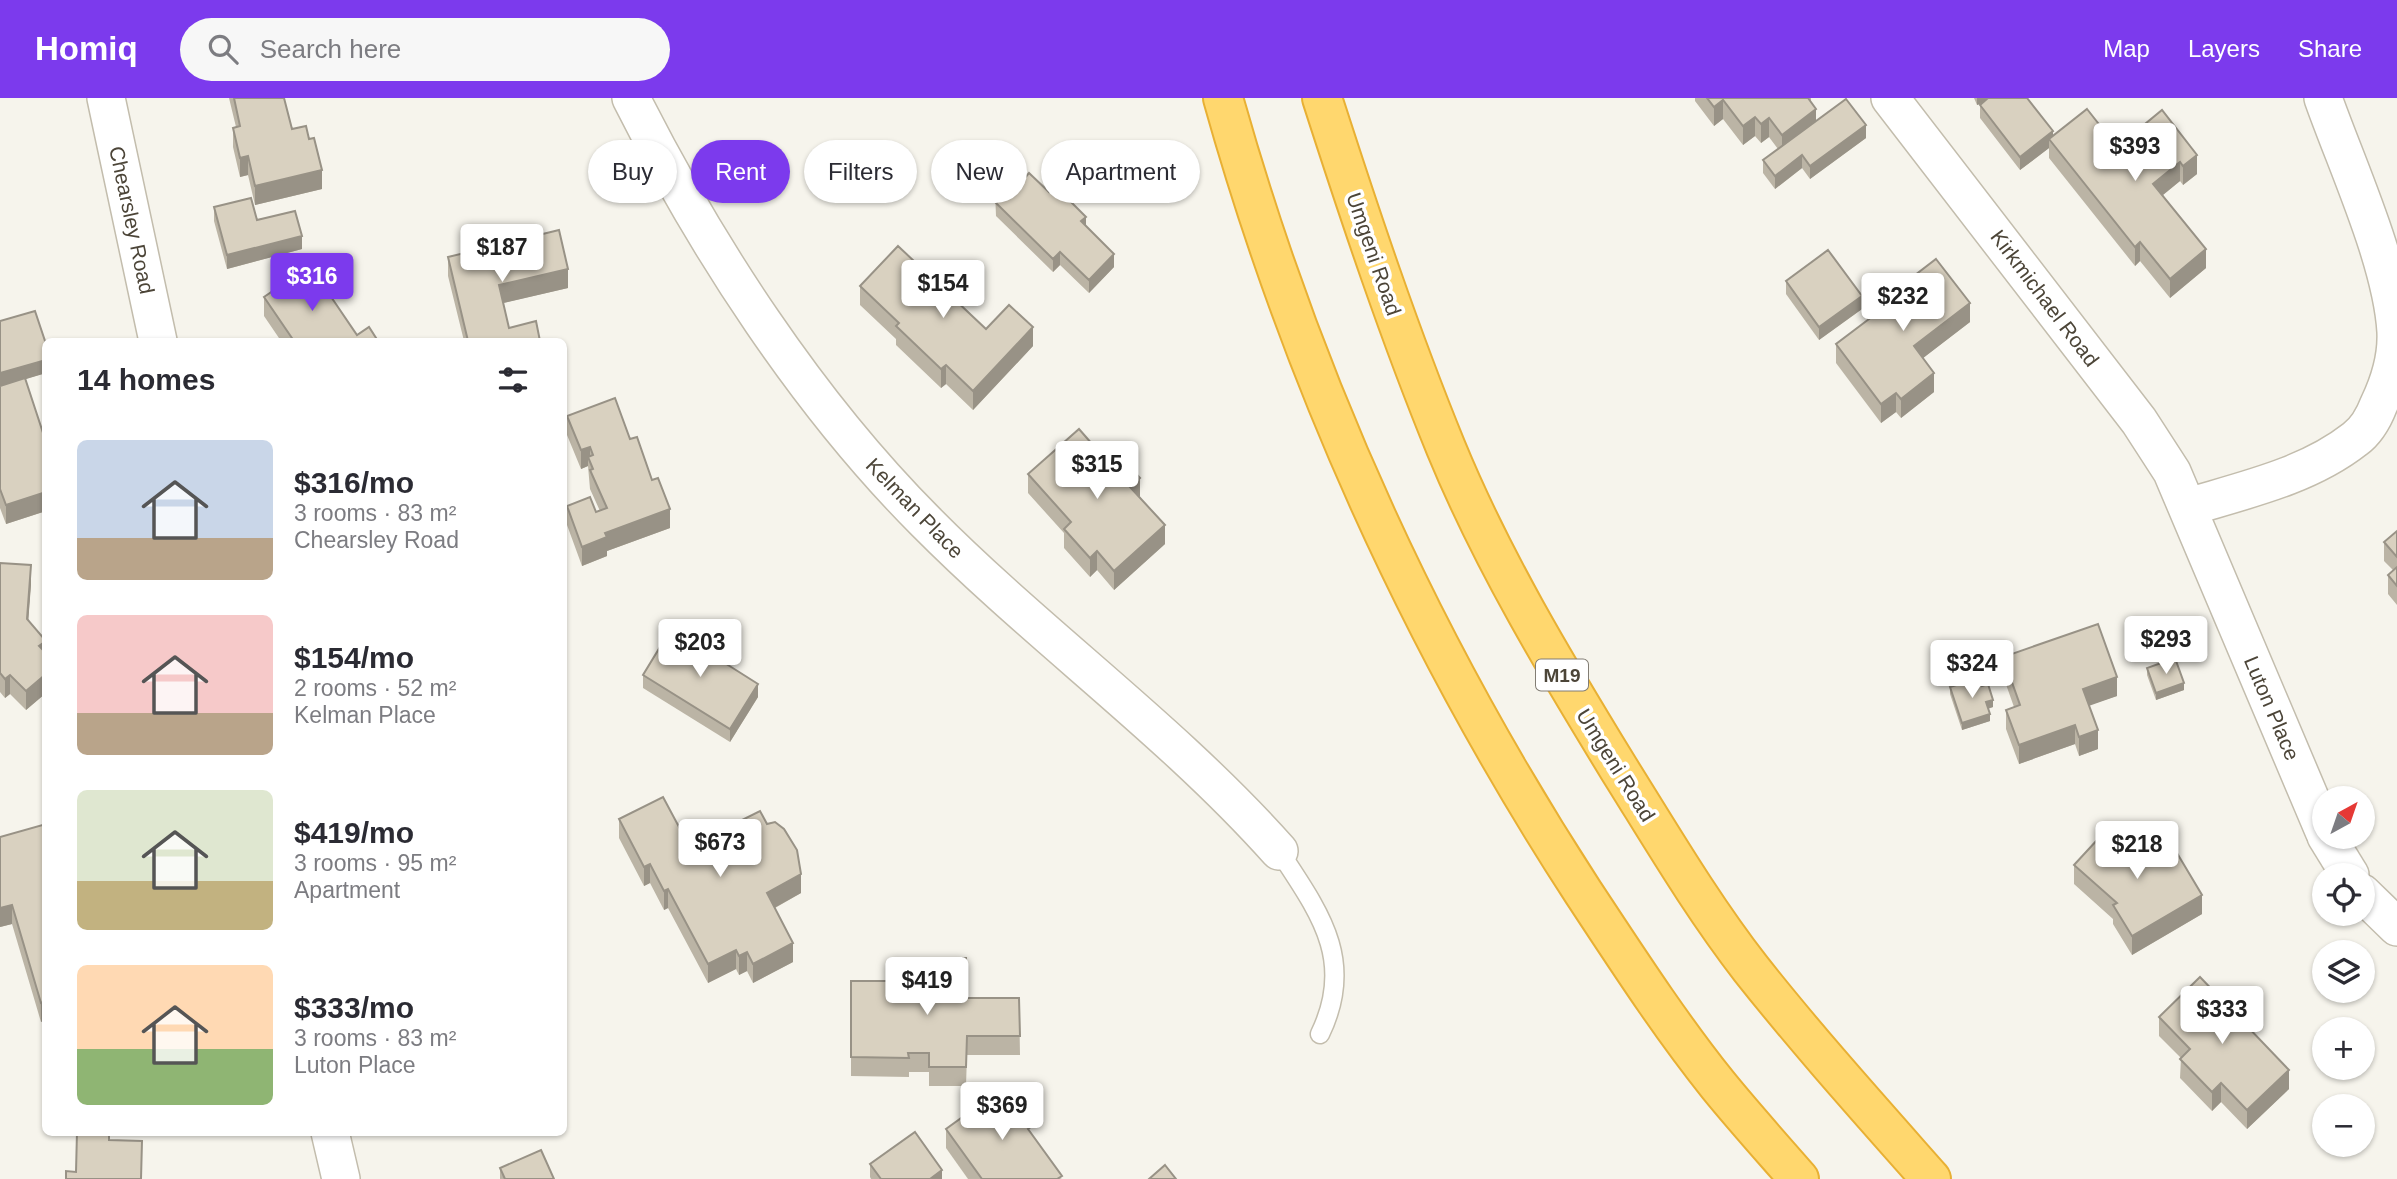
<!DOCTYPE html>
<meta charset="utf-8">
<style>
:root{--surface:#fff;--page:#f7f7f7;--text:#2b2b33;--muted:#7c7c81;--accent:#7c3aed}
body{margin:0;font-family:Helvetica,sans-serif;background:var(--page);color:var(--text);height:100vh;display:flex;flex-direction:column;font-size:26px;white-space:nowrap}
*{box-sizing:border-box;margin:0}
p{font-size:23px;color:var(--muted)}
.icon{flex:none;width:38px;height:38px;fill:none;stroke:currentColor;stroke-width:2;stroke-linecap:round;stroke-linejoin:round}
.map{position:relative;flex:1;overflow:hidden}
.drawer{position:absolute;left:42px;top:240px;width:525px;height:798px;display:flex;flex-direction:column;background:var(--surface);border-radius:10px;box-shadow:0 2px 5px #0004}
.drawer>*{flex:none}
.hud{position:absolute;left:588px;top:42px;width:665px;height:63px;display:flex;gap:14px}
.needle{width:46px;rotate:40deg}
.tools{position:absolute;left:2312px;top:688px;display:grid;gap:14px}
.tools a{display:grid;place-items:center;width:63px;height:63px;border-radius:50%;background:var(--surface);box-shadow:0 2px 5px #0004;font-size:35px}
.price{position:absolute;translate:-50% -60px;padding:0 16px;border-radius:7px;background:#fff;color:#222;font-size:23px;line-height:46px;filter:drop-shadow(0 2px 4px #0008)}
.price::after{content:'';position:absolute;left:50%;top:42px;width:21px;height:16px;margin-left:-10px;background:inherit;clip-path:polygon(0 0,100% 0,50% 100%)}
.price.on{background:var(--accent);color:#fff}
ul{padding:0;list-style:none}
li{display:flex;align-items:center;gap:21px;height:175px;padding:0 35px}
li span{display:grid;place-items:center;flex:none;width:196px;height:140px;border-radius:10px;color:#555}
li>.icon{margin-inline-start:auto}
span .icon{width:84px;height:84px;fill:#fffc;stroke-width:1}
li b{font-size:30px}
h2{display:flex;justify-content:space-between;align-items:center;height:84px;padding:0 35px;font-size:30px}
.tag{padding:0 24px;border-radius:32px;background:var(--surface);box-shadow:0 2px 5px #0004;font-size:24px;line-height:63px}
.tag.on{background:var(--accent);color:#fff}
header{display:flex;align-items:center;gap:42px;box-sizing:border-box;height:98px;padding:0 35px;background:var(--accent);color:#fff}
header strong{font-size:33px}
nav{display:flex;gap:38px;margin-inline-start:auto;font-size:24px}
.search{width:490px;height:63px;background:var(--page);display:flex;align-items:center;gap:18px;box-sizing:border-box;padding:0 24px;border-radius:38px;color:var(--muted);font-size:26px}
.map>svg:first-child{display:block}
</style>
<header>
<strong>Homiq</strong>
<div class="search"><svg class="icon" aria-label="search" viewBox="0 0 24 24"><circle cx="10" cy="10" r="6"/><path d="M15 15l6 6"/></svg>Search here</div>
<nav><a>Map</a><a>Layers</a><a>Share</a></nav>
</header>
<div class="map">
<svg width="2397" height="1081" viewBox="0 0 2397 1081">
<rect width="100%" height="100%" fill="#f6f4ec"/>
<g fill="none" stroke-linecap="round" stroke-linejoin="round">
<defs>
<path id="service" d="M1279,753c40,61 77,109 41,183"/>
<g id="minor">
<path d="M106,0l52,243"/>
<path d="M631,0c75,149 177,306 295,424 113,114 246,209 353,329"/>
<path d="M1890,0l249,323 33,51 152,359"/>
<path d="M2188,409c57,-17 120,-31 167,-68 11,-8 19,-22 24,-35 10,-21 18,-48 17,-72 -4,-70 -49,-166 -73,-234"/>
<path d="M2326,738l24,39"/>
<path d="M2362,795l35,34"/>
<path d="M330,1034l11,47"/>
</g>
<g id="motorway">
<path d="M1223,0c79,282 200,548 360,794 43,65 86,132 135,193 26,32 54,63 81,94"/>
<path d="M1322,0c38,118 77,235 124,350 46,112 110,218 173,321 42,67 83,137 132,200 57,72 119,141 180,210"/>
</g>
</defs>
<use href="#service" stroke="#c3bdad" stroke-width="21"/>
<use href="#minor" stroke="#c3bdad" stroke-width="40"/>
<use href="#motorway" stroke="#e8b034" stroke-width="42"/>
<use href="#service" stroke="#fff" stroke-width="18"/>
<use href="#minor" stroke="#fff" stroke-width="37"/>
<use href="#motorway" stroke="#ffd76e" stroke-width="38"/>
</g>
<g fill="#bbb4a5">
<path d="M229,0h55l8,31 30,60 -67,16 -7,-30 -8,2 -7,-30v-19l3,-1z"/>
<path d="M1695,0h116v5l5,18 50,17 -56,41 -8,-11 -27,21 -12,-16v-13l15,-11 -9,-12 -8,6 -6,-7 -12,9 -20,-26 -9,7 -19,-25z"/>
<path d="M1974,0h53l26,38 64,11 45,-37 35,64 -14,11 -3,-4 -17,14 43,73 -36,30 -30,-37 -5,5 -86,-108v-10l-29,22 -40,-52v-14l-3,1z"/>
<path d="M995,93l54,1 37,34 28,41 -25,26 -29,-28 -7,7 -57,-56z"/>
<path d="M214,109l43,13 45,29 -75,20 -13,-48z"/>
<path d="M448,159l120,31 -65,15 6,25 31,13h-76l-16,-65z"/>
<path d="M1786,183l76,28 -43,31 -33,-46z"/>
<path d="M860,188l126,43 47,17 -60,64 -27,-26 -5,4 -45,-43v-6l-36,-34z"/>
<path d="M318,190l39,47 21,6h-97l-17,-25v-19z"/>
<path d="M1876,207l94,17 -47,36 11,34 -33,26 -5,-6 -15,11 -45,-60v-19l40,-31z"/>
<path d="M0,223l46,52 -21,6 21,63v69l-40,13 -6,-16z"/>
<path d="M567,318l63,23 40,89 -63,23v5l-25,10 -15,-41v-19l29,6 4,-1 -10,-22 -2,-23 -7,3 -14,-34z"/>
<path d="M1028,376l112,23 25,47 -51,46 -17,-20 -7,7 -26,-29v-15l-36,-40z"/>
<path d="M2397,433v74l-9,-11v-19l5,-5 -9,-9v-19z"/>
<path d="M0,465l31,21 -3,36 18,21v52l-20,17 -16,-16 -5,4 -5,-6z"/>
<path d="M2003,559l114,39 -28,9 9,44 -19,7 -4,-12 -56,20 -13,-35v-19l8,-3 -11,-31z"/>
<path d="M2147,570l37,22 -28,10 -9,-25z"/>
<path d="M643,577l115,22 -28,45 -87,-54z"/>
<path d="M1982,588l11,21 -5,2 2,12 -28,9 -12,-36v-7z"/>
<path d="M619,721l68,23 27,-8 87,59 -26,15 18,54 -40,21 -6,-12 -8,4 -3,-6 -28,14 -40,-75 -4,2 -14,-27 -6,3 -25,-48z"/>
<path d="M46,726l-5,198 -29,-98 -12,3z"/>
<path d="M2074,767l128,49 -70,41 -19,-31v-5l-39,-35z"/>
<path d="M851,883l57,11 59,6h52l1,57h-53l-1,31h-37v-14h-20v5l-58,-1z"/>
<path d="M2159,919l130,72 -42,40 -26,-27 -9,9 -32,-33 1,-20 -22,-22z"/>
<path d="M946,1031l116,50h-94l-22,-31z"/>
<path d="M48,1034h62l-34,40 1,-38 -29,-1z"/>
<path d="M870,1066l72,15h-71l-1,-2z"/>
<path d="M500,1070l54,11h-54z"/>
</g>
<g fill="#989286">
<path d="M1977,0h18l-18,7z"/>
<path d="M1723,2v19l-9,7v-19z"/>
<path d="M1816,11v19l-34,26v-19z"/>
<path d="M1755,19v19l-12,9v-19z"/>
<path d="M1769,20v19l-8,6v-19z"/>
<path d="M1866,27v13l-56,41v-13z"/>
<path d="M2053,33v13l-4,-5v9l-29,22v-13z"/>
<path d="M1802,57v13l-27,21v-13z"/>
<path d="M2197,57v19l-14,11v-19z"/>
<path d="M248,58v19l-8,2v-19z"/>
<path d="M2180,64v19l-27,22v-19z"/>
<path d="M322,72v19l-67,16v-19z"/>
<path d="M1086,119v13l-5,-9z"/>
<path d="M302,138v13l-75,20v-14z"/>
<path d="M2140,144v19l-5,5v-19z"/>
<path d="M2206,151v19l-36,30v-19z"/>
<path d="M1060,154v13l-7,7v-13z"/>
<path d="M1114,156v13l-25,26v-13z"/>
<path d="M568,171v19l-69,16v-19z"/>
<path d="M1862,198v13l-43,31v-13z"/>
<path d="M1970,205v19l-56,43v-19z"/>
<path d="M1033,229v19l-60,64v-19z"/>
<path d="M46,262v13l-46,14v-14z"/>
<path d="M946,267v19l-5,4v-19z"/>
<path d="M1934,275v19l-33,26v-19z"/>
<path d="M1896,295v19l-15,11v-19z"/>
<path d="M590,349v14l-2,-4v9l-7,3v-19z"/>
<path d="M1140,380v19l-10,-10z"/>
<path d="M46,394v19l-40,13v-19z"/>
<path d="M670,411v19l-63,23v5l-25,10v-19l23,-14z"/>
<path d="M1165,427v19l-51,46v-19z"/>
<path d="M1097,453v19l-7,7v-19z"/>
<path d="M31,467v19l-4,54v-19z"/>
<path d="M46,543v19l-7,-14z"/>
<path d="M46,576v19l-20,17v-19z"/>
<path d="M10,577v19l-5,4v-19z"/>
<path d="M2117,579v19l-34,12v-19z"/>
<path d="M2184,585v7l-28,10v-7z"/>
<path d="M758,586v13l-28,45v-13z"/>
<path d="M1993,602v7l-7,2v-7z"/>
<path d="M1990,616v7l-28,9v-7z"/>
<path d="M2075,627v19l-56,20v-19z"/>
<path d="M2098,632v19l-19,7v-19z"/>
<path d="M650,766v19l-6,3v-19z"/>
<path d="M801,776v19l-34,19v-19z"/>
<path d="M668,791v19l-4,2v-19z"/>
<path d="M2202,797v19l-70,41v-19z"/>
<path d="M12,807v19l-12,3v-19z"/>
<path d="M793,845v19l-40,21v-19z"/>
<path d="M736,852v19l-28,14v-19z"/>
<path d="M747,854v19l-8,4v-19z"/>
<path d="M46,903v19l-5,2v-19z"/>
<path d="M2289,972v19l-42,40v-19z"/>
<path d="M2221,985v19l-9,9v-19z"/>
<path d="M942,1072v9h-12z"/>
</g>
<g fill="#d9d1c0" stroke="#989286" stroke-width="2">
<path d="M234,0h50l8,31 14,-3 3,13 5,-1 8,32 -67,16 -7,-30 -8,2 -7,-30 7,-2z"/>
<path d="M1707,0h101l8,11 -34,26 -13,-17 -8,6 -6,-7 -12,9 -20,-26 -9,7z"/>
<path d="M1988,0h39l26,33 -33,26 -40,-52z"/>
<path d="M1846,1l20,26 -56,41 -8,-11 -27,21 -12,-16z"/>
<path d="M2087,11l30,38 45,-37 35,45 -14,11 -3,-4 -27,22 53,65 -36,30 -30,-37 -5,5 -86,-108z"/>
<path d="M1016,72l8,9 5,-6 20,19 6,-6 31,31 -5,4 33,33 -25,26 -29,-28 -7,7 -57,-56 5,-6 -6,-6z"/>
<path d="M251,100l6,22 38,-9 7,25 -75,19 -13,-48z"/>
<path d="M559,132l9,39 -69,16 10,43 27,-7 4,20h-72l-20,-84z"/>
<path d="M898,148l88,83 23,-24 24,22 -60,64 -27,-26 -5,4 -45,-43 3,-3 -39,-37z"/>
<path d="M1828,152l34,46 -43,31 -33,-46z"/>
<path d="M1936,161l34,44 -56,43 20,27 -33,26 -5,-6 -15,11 -45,-60 45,-34 -5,-5z"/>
<path d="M305,171l13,19 5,-3 34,50 12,-8 9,14h-84l-30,-44z"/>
<path d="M35,213l11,33v16l-46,13v-52z"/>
<path d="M25,280l21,64v50l-40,13 -6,-16v-103z"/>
<path d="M615,300l15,41 7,-2 15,43 6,-2 12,31 -65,24 2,4 -25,10 -15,-41 23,-9 6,15 11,-4 -17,-38 3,-1 -5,-12 5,-2 -3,-8 -9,3 -14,-34z"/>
<path d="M1079,331l34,39 10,-8 17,18 -10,9 35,38 -51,46 -17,-20 -7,7 -26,-29 7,-7 -43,-48z"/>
<path d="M2397,433v26l-13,-15z"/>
<path d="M0,465l31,2 -4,54 19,22 -7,5 7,7v21l-20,17 -16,-16 -5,4 -5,-6z"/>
<path d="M2397,469v19l-9,-11z"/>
<path d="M2098,526l19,53 -34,12 15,41 -19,7 -4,-12 -56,20 -13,-35 14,-5 -17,-48z"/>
<path d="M671,531l87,55 -28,45 -87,-54z"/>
<path d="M2175,560l9,25 -28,10 -9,-25z"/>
<path d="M1979,580l3,8 6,-2 5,16 -7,2 4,12 -28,9 -12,-36z"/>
<path d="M663,699l24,45 24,-12 3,4 46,-23 7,13 8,-2 9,7 13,21 4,24 -34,19 26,50 -40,21 -6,-12 -8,4 -3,-6 -28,14 -40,-75 -4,2 -14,-27 -6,3 -25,-48z"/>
<path d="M46,726v177l-5,2 -29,-98 -12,3v-71z"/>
<path d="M2111,727l45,40 21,-12 25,42 -70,41 -19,-31 4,-2 -43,-38z"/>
<path d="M929,860h37l1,40h52l1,38h-53l-1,31h-37v-14h-21l1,5 -58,-1v-76h57v11h21z"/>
<path d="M2200,879l89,93 -42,40 -26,-27 -9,9 -32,-33 10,-10 -31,-32z"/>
<path d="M1004,989l28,39 -4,3 34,47 -5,3h-75l-36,-50z"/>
<path d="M77,1034h32v8l33,1 -1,38h-75v-8l10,1z"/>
<path d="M915,1034l27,38 -12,9h-49l-11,-15z"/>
<path d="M541,1052l13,29h-49l-5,-11z"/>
<path d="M1165,1067l11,14h-27z"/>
</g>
<g text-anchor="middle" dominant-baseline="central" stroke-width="7" stroke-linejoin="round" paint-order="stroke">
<rect fill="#fff" stroke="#827d74" stroke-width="2" x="1536" y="561.5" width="52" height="31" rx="5"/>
<g font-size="19" font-weight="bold" fill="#4c4538">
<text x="1562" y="577">M19</text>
</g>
<g font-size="21" fill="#4c4538" stroke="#fff">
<text transform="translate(132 122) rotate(78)">Chearsley Road</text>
<text transform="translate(1374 156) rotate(71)">Umgeni Road</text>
<text transform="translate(2045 200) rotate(53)">Kirkmichael Road</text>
<text transform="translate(915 410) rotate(46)">Kelman Place</text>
<text transform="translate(2272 610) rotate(67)">Luton Place</text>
<text transform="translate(1616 667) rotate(58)">Umgeni Road</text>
</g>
</g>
</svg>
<div class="tools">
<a><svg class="needle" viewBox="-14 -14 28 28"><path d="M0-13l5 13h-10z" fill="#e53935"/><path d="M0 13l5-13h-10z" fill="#7c7c81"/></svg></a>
<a><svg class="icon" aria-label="locate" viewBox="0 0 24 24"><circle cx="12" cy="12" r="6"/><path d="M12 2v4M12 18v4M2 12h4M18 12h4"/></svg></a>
<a><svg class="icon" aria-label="layers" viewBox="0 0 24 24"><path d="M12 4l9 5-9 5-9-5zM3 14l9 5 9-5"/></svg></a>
<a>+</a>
<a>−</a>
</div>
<b class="price" style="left:2135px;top:85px">$393</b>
<b class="price" style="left:502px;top:186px">$187</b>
<b class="price on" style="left:312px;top:215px">$316</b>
<b class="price" style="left:943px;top:222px">$154</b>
<b class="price" style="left:1903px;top:235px">$232</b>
<b class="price" style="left:1097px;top:403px">$315</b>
<b class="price" style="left:2166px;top:578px">$293</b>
<b class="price" style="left:700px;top:581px">$203</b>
<b class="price" style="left:1972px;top:602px">$324</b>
<b class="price" style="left:720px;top:781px">$673</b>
<b class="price" style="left:2137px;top:783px">$218</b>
<b class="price" style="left:927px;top:919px">$419</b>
<b class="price" style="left:2222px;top:948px">$333</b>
<b class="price" style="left:1002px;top:1044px">$369</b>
<div class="hud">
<a class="tag">Buy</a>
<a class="tag on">Rent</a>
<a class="tag">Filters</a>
<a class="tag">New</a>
<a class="tag">Apartment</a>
</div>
<section class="drawer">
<h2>14 homes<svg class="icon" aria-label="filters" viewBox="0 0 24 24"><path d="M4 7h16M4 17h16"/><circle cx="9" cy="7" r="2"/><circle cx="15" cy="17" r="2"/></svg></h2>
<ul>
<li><span style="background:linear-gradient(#c9d6e8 70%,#b9a48a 0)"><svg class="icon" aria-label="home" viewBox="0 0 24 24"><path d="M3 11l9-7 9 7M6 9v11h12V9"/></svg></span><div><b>$316/mo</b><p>3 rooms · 83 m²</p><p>Chearsley Road</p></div></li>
<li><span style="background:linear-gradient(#f6c9c9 70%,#b9a48a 0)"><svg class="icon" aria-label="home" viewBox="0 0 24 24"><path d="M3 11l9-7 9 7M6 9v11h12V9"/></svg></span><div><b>$154/mo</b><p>2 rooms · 52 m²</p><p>Kelman Place</p></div></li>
<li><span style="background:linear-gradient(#dfe7d0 65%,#c2b280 0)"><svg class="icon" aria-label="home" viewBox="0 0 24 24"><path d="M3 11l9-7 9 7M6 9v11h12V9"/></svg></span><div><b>$419/mo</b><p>3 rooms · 95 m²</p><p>Apartment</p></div></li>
<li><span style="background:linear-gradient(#ffd9b3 60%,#8fb573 0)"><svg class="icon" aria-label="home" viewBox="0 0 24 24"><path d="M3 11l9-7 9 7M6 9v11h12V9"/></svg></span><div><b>$333/mo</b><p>3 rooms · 83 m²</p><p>Luton Place</p></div></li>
</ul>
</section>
</div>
